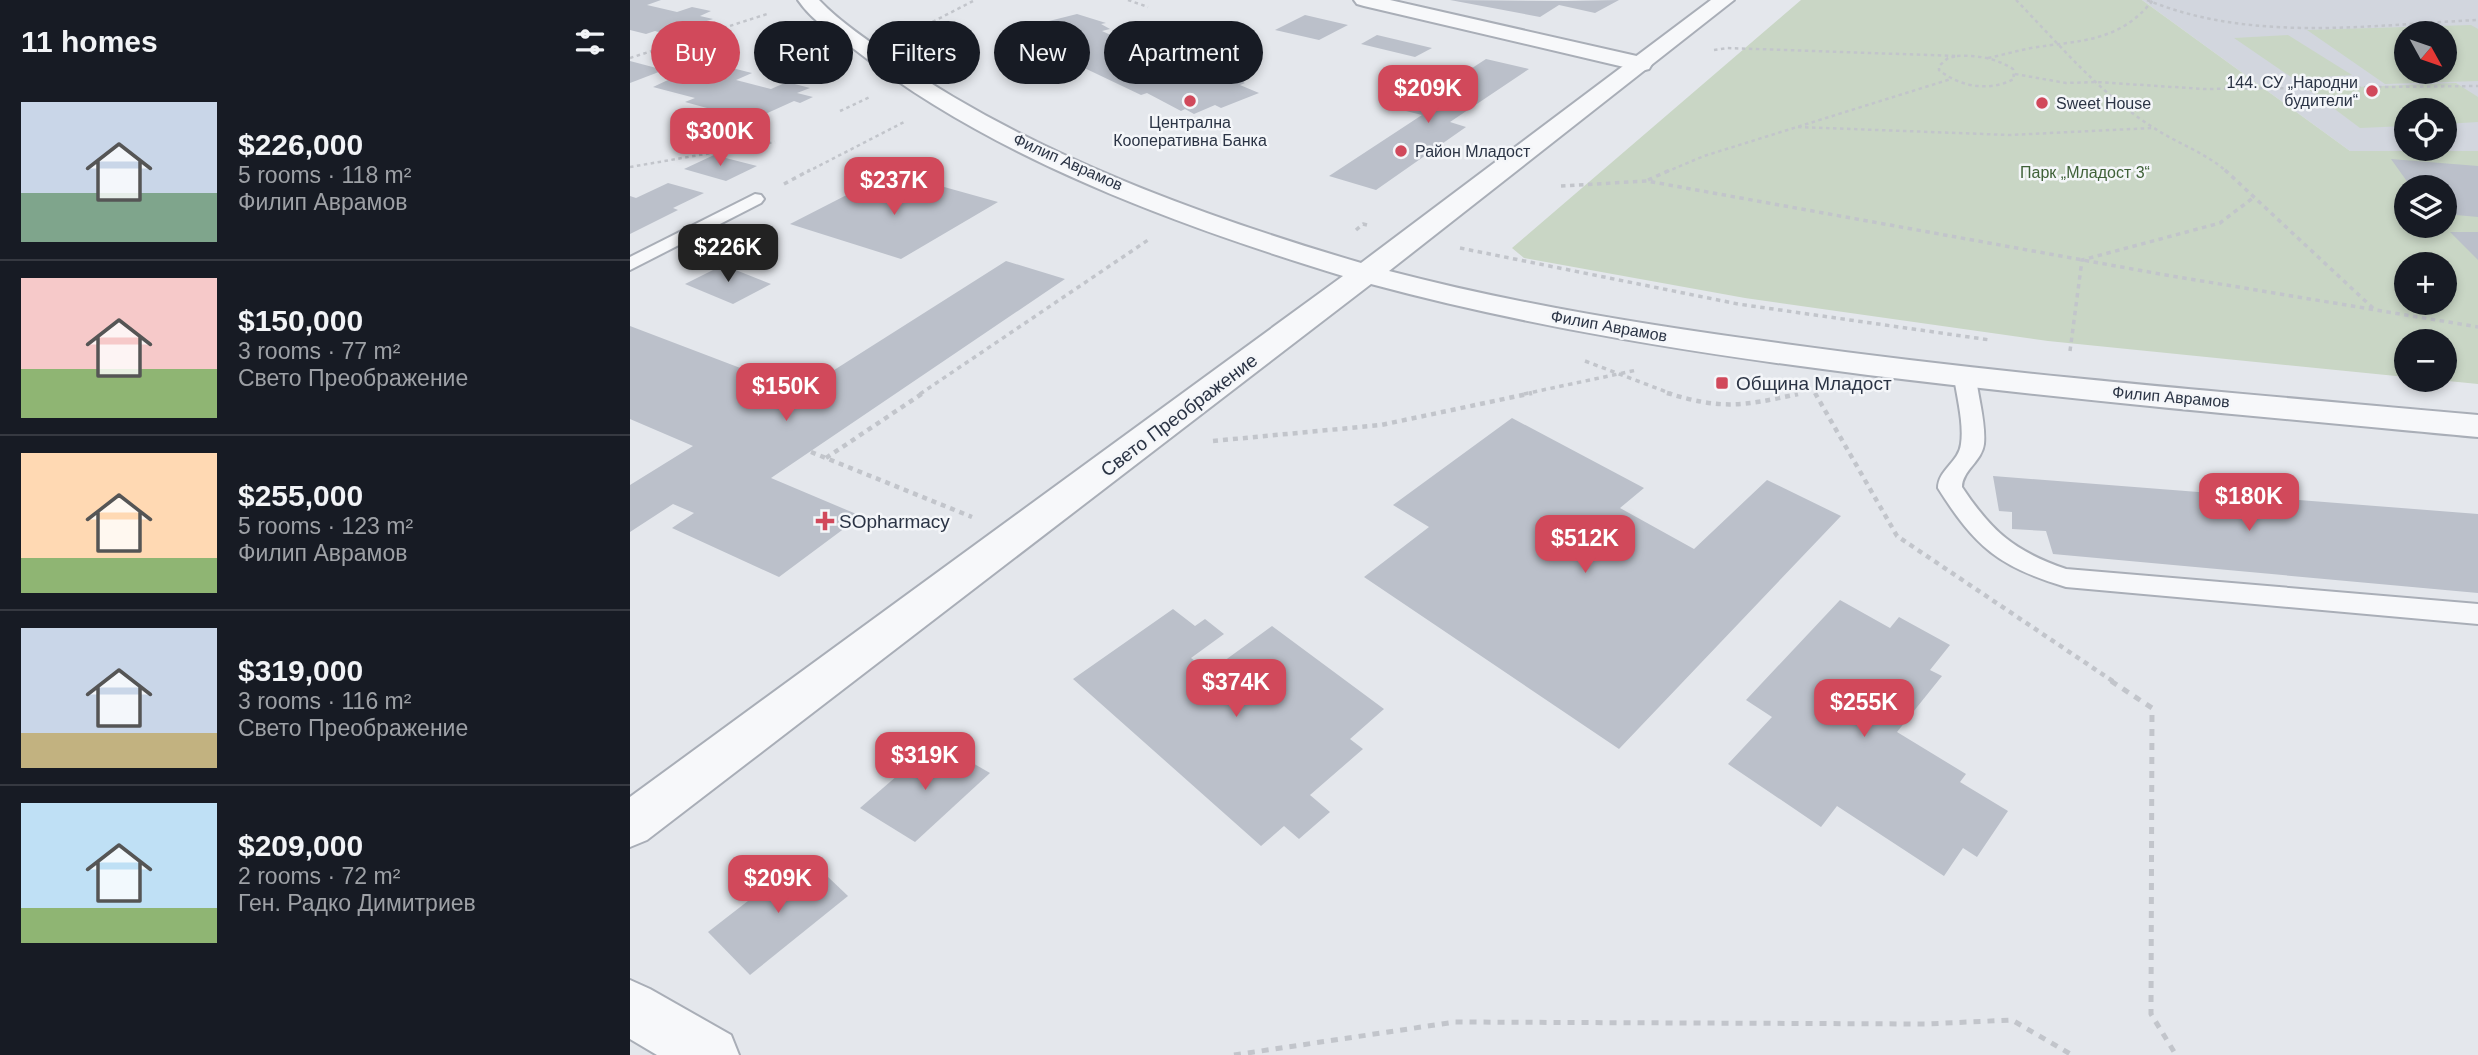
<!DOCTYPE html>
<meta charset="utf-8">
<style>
:root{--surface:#171b24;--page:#242831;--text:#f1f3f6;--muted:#9ea1a6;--line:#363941;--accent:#d1495b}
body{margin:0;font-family:Arial,sans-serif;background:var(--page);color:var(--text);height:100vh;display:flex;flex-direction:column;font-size:26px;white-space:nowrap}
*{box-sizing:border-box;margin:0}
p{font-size:23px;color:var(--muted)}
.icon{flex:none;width:38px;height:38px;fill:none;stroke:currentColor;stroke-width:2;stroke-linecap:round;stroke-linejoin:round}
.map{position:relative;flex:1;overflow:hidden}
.side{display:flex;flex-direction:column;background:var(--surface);width:630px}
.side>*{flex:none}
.hud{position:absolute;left:21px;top:21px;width:665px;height:63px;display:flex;gap:14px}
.needle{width:46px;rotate:130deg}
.fabs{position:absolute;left:1764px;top:21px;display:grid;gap:14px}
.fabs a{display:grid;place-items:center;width:63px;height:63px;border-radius:50%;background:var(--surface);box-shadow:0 4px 10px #0003;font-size:35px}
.price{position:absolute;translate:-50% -60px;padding:0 16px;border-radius:14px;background:var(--accent);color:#fff;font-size:23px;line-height:46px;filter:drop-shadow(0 2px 4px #0008)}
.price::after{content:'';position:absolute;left:50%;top:42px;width:21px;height:16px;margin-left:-10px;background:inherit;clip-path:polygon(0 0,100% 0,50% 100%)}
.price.selected{background:#222;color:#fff}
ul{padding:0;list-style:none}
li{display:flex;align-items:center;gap:21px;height:175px;padding:0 21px}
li+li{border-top:2px solid var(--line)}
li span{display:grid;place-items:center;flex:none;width:196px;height:140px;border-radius:0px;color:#555}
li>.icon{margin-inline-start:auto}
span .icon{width:84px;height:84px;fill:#fffc;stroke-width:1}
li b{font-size:30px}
h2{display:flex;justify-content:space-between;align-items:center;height:84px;padding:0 21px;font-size:30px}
.chip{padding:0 24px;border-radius:32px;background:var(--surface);box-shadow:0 4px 10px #0003;font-size:24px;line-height:63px}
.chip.selected{background:var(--accent);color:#fff}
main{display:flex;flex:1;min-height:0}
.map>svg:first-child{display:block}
</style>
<main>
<section class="side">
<h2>11 homes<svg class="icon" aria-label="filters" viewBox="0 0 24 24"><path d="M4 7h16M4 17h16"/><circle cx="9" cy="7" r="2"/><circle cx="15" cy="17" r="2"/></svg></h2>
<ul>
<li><span style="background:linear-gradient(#c9d6e8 65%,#7fa58c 0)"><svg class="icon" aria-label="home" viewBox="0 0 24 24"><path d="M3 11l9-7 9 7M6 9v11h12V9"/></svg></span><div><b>$226,000</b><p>5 rooms · 118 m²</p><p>Филип Аврамов</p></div></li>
<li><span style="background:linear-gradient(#f6c9c9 65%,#8fb573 0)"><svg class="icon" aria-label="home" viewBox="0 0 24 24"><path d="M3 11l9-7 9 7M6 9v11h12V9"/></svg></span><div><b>$150,000</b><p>3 rooms · 77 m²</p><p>Свето Преображение</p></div></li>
<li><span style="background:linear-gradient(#ffd9b3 75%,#8fb573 0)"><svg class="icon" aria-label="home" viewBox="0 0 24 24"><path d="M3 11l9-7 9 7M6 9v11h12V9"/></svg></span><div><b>$255,000</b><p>5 rooms · 123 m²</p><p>Филип Аврамов</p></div></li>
<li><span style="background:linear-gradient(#c9d6e8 75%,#c2b280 0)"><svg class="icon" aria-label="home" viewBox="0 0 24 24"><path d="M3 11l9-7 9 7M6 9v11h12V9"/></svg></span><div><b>$319,000</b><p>3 rooms · 116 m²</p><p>Свето Преображение</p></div></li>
<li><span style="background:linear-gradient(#bfe0f5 75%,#8fb573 0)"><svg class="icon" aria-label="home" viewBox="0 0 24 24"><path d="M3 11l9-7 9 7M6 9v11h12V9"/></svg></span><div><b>$209,000</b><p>2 rooms · 72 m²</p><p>Ген. Радко Димитриев</p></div></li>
</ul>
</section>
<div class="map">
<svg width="1848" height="1055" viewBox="0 0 1848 1055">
<rect width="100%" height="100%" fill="#e4e7ec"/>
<path fill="#d2d6de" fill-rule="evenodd" d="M1512,0h336v151h-128zM1776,33h39v39h-39zM1776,110h39v39h-39z"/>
<g fill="#c9d6c5" fill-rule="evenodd">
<path d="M1171,0h341l208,151h128v233l-40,-4h7v-39h-39v36l-358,-36 -303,-43 -221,-40 -12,-10zM1776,187h39v39h-39zM1776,264h39v39h-39z"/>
<path d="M1841,25l7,4v52l-93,3 -78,-54zM1815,33v39h-39v-39z"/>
<path d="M1658,35l64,40 -58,4 -60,-41z"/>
<path d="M1826,83l22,14v25l-33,2v-14h-39v16l-46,2 -52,-39z"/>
</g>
<g fill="#bbc0ca">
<path d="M0,0h31l-14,5 30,7 15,-5 19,4 -11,5 13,3 -48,15 -10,-3 -9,3 -16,-4z"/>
<path d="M820,0l117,1 52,-1 -24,13 -36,-8 -19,12z"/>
<path d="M447,14l29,9 -5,1 9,5 -8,2 26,12h16l10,5 -14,4 16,8 14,-5 11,4 -6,2 9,4 -3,1 29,13 8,-4 11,5 6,-2 10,5 -5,2 19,8 -38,15 -6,-3 -21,9 -9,-5 -4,2 -34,-18 -6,2 -84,-40 5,-2 -35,-14 5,-1 -7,-3 20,-7 -8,-4z"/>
<path d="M675,15l43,10 -29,15 -44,-10z"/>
<path d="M747,35l55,13 -17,9 -54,-13z"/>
<path d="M856,59l43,10 -79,53 16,5 -90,63 -47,-14 93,-61 -16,-4z"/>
<path d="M0,61l34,9 -34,13z"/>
<path d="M70,65l24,6 8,-3 20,5 -16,7 35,9 16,-7 23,6 -13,5 16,4 -13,6 -6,-2 -33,15 -12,-3 -9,4 -55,-15 10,-4 -42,-11z"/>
<path d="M792,72l27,6 -15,10 -27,-7z"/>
<path d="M84,155l43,11 -31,15 -42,-12z"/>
<path d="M1761,159l87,7v51l-33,-3v-27h-34z"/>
<path d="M244,181l47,13 16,-9 61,17 -97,57 -111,-35z"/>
<path d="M38,183l36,10 -31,15 5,2 -48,24v-38l6,2z"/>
<path d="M1820,232h28v28z"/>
<path d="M376,261l59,18 -294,199 90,38 -82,61 -107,-49 22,-15 -21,-9 -43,28v-47l63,-39 -63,-27v-93l171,65z"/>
<path d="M93,265l48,19 -38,20 -48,-20z"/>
<path d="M882,418l132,70 -24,20 74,41 73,-69 74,36 -222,233 -255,-172 65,-50 -36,-22z"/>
<path d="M1363,476l485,38v79l-425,-39 -7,-23 -34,-2v-17l-13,-1z"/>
<path d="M1210,600l50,28 9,-11 51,28 -20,25 12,6 -45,56 69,42 -6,8 48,29 -31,46 -14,-9 -19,28 -107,-70 -16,21 -93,-63 44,-47 -26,-17z"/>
<path d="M543,609l22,17 10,-7 19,15 -33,24 18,14 63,-46 112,83 -34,30 13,10 -53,46 20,17 -31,27 -15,-13 -23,20 -188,-167z"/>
<path d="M306,742l54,31 -75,69 -55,-34z"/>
<path d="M176,856l42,40 -98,79 -42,-43z"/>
</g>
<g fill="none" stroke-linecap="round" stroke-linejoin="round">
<defs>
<g id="service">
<path d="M125,194l6,1 3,4 -3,4 -131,67v-13z"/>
<path d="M1335,371l7,2 4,4c2,20 10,46 8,67 -2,17 -22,27 -22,43 30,45 52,64 104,82l412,35v20l-412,-37c-67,-20 -91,-40 -128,-99 0,-18 21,-26 23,-44 3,-20 -4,-47 -7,-67l4,-4z"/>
</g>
<g id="minor">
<path d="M724,0h36l251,57 8,2 3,5 -3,5 -8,2 -277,-65 -7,-2z"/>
<path d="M0,980l20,9 81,46 8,20h-82l-27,-16z"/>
</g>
<path id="tertiary" d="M168,0h21c22,23 50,41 75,59 137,95 308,157 467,204l350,-263h23l-345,271c130,34 263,55 396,73 230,32 462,50 693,71v22c-203,-19 -407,-37 -610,-62 -167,-21 -334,-47 -497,-91l-724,556 -17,7v-50l713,-521c-164,-50 -350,-118 -485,-224 -21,-16 -45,-30 -60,-52z"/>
</defs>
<use href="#service" stroke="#a9aeb7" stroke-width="4"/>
<use href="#minor" stroke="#a9aeb7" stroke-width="4"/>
<use href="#tertiary" stroke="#a9aeb7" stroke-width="4"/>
<g stroke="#c2c5cb" stroke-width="2.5" stroke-dasharray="3.5 3.5" stroke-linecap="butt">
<path d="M498,0l20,7"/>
<path d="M1386,0c43,44 85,95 138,128 24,16 51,24 73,44"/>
<path d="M1517,0c105,43 221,25 331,20"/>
<path d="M271,29l10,4 64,-33"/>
<path d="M1084,50l13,-2 230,8"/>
<path d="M1327,56c20,-1 39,2 56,13l1,10c-24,13 -54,8 -75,-9v-4l9,-8z"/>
<path d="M0,58l137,-44"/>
<path d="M1358,58c14,-3 28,-7 43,-10 49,-8 88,-5 122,-48"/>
<path d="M1385,74l51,9 30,-1 108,7 274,-3"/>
<path d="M210,111l30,-14"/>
<path d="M1168,127l212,8 142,-7"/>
<path d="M0,167l145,-25"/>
<path d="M177,172l99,-51"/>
<path d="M1036,172l38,-16 247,-77"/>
</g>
<g stroke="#c2c5cb" stroke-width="3.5" stroke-dasharray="4.5 4.5" stroke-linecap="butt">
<path d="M1595,170l150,140"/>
<path d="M1018,180l22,-10"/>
<path d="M154,184l26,-14"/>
<path d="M931,186l86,-5 513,93 318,53"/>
<path d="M726,230l7,-6 4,1"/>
<path d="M830,248l278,56 252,36"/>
<path d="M1440,351l12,-91 138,-37 34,-26"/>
<path d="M955,361l87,33"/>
<path d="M290,394l231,-156"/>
<path d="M894,394l113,-24"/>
</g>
<g stroke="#c2c5cb" stroke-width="4.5" stroke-dasharray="5 5" stroke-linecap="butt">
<path d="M1037,393c56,17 75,13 131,1"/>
<path d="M1185,393l82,143 217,146"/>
<path d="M583,441l168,-16 151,-32"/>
<path d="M181,452l161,65"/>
<path d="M196,458l97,-65"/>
</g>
<g stroke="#c2c5cb" stroke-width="5" stroke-dasharray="7 7" stroke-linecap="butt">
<path d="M1481,681l41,27 -1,306 25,41"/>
<path d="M604,1055l221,-33 470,2 87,-4 60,35"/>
</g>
<use href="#service" fill="#f7f8fa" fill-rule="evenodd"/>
<use href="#minor" fill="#f7f8fa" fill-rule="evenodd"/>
<use href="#tertiary" fill="#f7f8fa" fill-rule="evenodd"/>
</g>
<g fill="#d1495b" stroke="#f4f6f9" stroke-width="2.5">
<circle cx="1742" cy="91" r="7"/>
<circle cx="560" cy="101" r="7"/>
<circle cx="1412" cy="103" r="7"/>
<circle cx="771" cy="151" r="7"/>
<rect x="1085" y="376" width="14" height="14" rx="3.5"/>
<path d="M191.5 510.5h7v7h7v7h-7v7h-7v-7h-7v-7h7z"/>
</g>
<g text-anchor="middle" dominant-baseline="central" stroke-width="5" stroke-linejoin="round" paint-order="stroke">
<g font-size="16" fill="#2b3445" stroke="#f4f6f9" text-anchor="start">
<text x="1728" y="82" text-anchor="end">144. СУ „Народни<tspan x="1728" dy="18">будители“</tspan></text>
<text x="1426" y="103">Sweet House</text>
<text x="560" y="122" text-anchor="middle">Централна<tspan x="560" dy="18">Кооперативна Банка</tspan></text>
<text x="785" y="151">Район Младост</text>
</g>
<g font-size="16" fill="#2b3445" stroke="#f4f6f9">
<text transform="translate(438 162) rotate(24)">Филип Аврамов</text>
<text transform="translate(979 326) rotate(10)">Филип Аврамов</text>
<text transform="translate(1541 397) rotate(5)">Филип Аврамов</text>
</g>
<g font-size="16" fill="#3f6138" stroke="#f4f6f9">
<text x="1455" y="172">Парк „Младост 3“</text>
</g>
<g font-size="19" fill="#2b3445" stroke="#f4f6f9" text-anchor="start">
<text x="1106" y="383">Община Младост</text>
<text x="209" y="521">SOpharmacy</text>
</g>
<g font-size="19" fill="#2b3445" stroke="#f4f6f9">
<text transform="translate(549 415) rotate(-37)">Свето Преображение</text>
</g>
</g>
</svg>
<div class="fabs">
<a><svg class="needle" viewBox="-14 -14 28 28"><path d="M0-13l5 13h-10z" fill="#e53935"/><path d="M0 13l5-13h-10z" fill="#9ea1a6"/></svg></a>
<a><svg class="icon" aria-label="locate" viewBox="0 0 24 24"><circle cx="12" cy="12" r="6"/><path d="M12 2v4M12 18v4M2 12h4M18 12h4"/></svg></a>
<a><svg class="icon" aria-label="layers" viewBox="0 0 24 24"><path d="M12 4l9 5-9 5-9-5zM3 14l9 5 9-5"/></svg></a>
<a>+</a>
<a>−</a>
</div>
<b class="price" style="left:798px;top:125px">$209K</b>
<b class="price" style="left:90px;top:168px">$300K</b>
<b class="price" style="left:264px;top:217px">$237K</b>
<b class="price selected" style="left:98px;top:284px">$226K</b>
<b class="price" style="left:156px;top:423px">$150K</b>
<b class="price" style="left:1619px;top:533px">$180K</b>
<b class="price" style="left:955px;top:575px">$512K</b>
<b class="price" style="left:606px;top:719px">$374K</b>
<b class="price" style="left:1234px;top:739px">$255K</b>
<b class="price" style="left:295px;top:792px">$319K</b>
<b class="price" style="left:148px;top:915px">$209K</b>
<div class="hud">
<a class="chip selected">Buy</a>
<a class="chip">Rent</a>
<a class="chip">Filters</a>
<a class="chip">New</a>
<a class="chip">Apartment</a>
</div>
</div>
</main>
